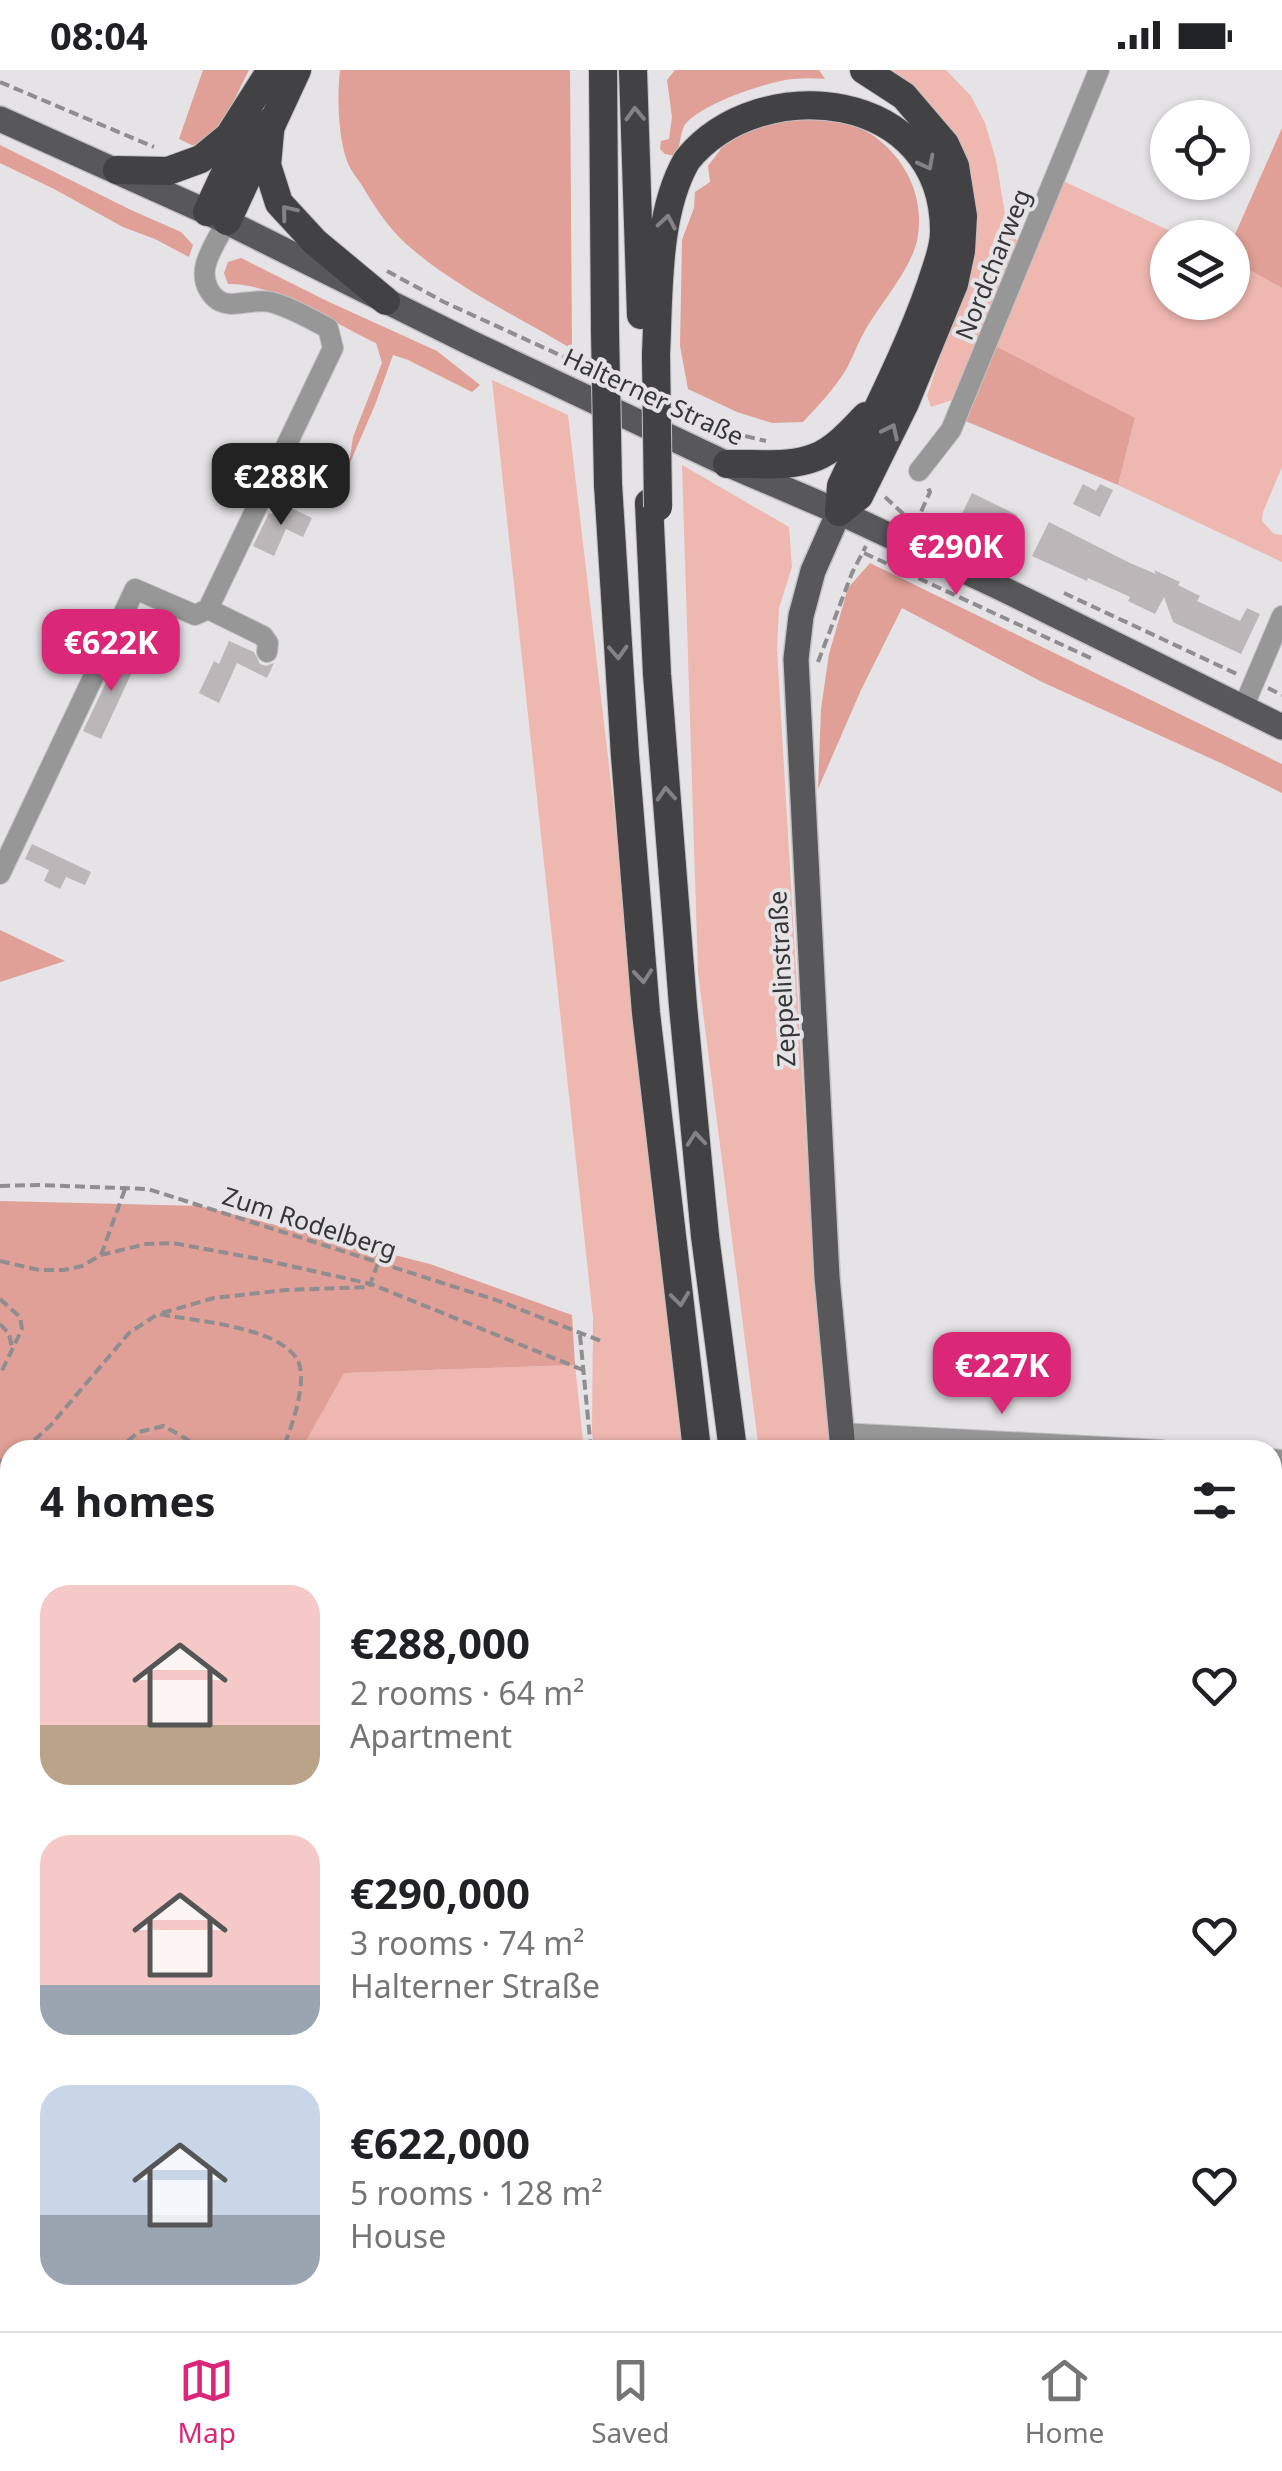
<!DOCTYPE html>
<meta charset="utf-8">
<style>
:root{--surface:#fff;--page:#f6f6f6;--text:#202124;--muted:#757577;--line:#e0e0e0;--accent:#db2777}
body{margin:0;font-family:"Noto Sans",sans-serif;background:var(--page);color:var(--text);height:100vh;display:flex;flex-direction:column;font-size:38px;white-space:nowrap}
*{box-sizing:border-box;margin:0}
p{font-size:32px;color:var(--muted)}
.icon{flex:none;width:55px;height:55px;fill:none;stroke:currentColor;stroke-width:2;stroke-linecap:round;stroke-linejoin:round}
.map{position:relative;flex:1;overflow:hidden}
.drawer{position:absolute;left:0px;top:1370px;width:1282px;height:892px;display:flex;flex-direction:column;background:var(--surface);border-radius:30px 30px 0 0;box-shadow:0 2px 8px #0004}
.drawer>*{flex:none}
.controls{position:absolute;left:1150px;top:30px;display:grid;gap:20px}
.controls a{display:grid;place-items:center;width:100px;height:100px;border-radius:50%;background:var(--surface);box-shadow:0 2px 8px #0004;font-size:50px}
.price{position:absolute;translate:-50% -85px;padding:0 22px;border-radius:20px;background:var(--accent);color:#fff;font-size:32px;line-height:65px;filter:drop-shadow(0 2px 5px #0008)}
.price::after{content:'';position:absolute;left:50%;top:60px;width:30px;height:22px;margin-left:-15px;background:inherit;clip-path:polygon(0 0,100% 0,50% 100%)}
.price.selected{background:#222;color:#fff}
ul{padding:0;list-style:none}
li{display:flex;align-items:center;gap:30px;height:250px;padding:0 40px}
li span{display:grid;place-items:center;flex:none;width:280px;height:200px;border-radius:30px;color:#555}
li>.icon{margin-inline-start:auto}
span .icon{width:120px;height:120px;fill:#fffc;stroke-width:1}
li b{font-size:42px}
h2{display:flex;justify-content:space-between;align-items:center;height:120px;padding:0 40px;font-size:42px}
.status{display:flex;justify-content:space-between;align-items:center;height:70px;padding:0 50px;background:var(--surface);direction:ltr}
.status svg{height:28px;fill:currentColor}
.menu{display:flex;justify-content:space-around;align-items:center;height:140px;border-top:2px solid var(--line);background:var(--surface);font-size:28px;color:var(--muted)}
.menu a{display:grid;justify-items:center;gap:5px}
.menu .selected{color:var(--accent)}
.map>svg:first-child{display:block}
</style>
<div class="status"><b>08:04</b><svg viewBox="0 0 49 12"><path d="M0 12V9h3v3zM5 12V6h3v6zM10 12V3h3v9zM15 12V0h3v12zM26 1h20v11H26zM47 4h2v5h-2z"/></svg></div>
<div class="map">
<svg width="1282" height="2261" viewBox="0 0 1282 2261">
<rect width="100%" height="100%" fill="#e5e3e6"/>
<g fill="#eeb7b0">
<path d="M875,0h71l25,26 14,27 11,37 9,54 13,29 43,-63 122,57 -15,1v64h64l1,-41 49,27v179l-19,45 -1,9 12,13 8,1v27l-164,-77 17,-67 -180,-19 -24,8 -4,-11 36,-107 7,-99z"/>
<path d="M492,310l76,35 121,1035h-95l-2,-19 1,-113z"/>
<path d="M682,395l107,62 3,40 -13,41 -2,41 37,625 18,176h-73l-61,-477z"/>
<path d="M575,1295l9,85h-283l42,-77z"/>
</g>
<g fill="#e09f97">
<path d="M203,0h46l-30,61 -23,16 -17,-8z"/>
<path d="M340,0h230l2,279c-55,-33 -121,-64 -168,-107 -16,-15 -30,-36 -41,-55 -5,-8 -13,-17 -16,-26 -9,-25 -10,-65 -7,-91z"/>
<path d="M675,0h144l6,9c-11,-1 -22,-1 -32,0 -25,2 -96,26 -109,47 -4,9 -4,21 -8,30l-11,-2 -5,-5 1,-8 8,-2 3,-22 -5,-37z"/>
<path d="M807,45c12,2 27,2 38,6 50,18 83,67 72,120 -7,29 -35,61 -50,86 -8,13 -13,28 -20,41 -12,20 -28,37 -44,54l-31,1 -35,-11 -49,-23 -8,-43 2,-106 12,-32 1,-16 15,-10 -2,-16 28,-37z"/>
<path d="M1282,58v160l-49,-27v-22z"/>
<path d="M0,75l131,65 50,22 12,13 -4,12 -34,-18 -32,-12 -69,-38 -54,-26z"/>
<path d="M241,188l86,43 110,50 43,34 -8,7 -64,-32 -15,-5 -18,50 -26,60 4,-28 29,-74 -6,-20c-41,-19 -105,-61 -148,-59l-4,-11 4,-11z"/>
<path d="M993,275l142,73 -17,67 -155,-65z"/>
<path d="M870,493l412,201v29l-59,-29 -181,-82 -140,-74 -41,82 -43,99 3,-80 8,-55 19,-66z"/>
<path d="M0,860l65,31 -65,21z"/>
<path d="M0,1131l200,5 230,58 142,51 3,50 -231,8 -43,77h-291v334l-10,-3z"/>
</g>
<g fill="#bbb6b8">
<path d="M1083,414l13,7 4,-7 13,6 -13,27 -27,-13z"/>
<path d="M972,423l45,22 -14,31 -46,-22z"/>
<path d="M278,432l34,16 -9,19 -17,-8 -12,27 -21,-10 16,-33 3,1z"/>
<path d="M1049,452l81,41 26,11 -2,-4 26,12 -2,3 22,11 -3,5 43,20 7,-13 13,6 -19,40 -68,-32 -9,-25 -9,17 -27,-13 2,-4 -13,-6 -29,-13 -1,3 -55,-25z"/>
<path d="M229,571l25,11 6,12 6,2 8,-3 -7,15 -30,-15 -18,40 -20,-10 15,-32 5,3z"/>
<path d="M122,579l17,8 -38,82 -18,-8z"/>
<path d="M32,774l59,28 -6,13 -19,-8 -6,12 -16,-8 5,-11 -24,-11z"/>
</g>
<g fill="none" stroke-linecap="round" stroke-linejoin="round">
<defs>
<g id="minor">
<path d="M919,401l32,-41 148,-360"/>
<path d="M208,539l55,27 5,7 -1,9"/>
<path d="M1243,638l39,-92"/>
<path d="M0,804l135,-285 60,26 13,-6 125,-261 -5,-20c-18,-9 -37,-21 -58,-26 -13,-3 -25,2 -39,2 -20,-1 -30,-22 -25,-40 4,-15 14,-29 21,-43"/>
<path d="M841,1363l320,17"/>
<path d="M1272,1389l10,1"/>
<path d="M1272,1900l10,-1"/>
<path d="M0,2198l10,-2"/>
<path d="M1219,2252l5,9"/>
<path d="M651,2261l3,-9"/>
</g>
<g id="major">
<path d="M0,49l207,93 264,131 256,121 112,48 162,76 281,139"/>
<path d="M839,442l-26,59 -12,45 -5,43 31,618 16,173"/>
<path d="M1010,2252l1,9"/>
</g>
<g id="highway">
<path d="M603,0l2,261"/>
<path d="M633,0l8,245"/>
<path d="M271,51l-4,44 12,38 36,39 71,59"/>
<path d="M117,100l51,1 33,-12 28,-23 42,-66"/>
<path d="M207,142l40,-86"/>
<path d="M227,151l70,-151"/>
<path d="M656,284c3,-60 0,-141 31,-194 73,-90 258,-71 257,72 0,18 -8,35 -13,52 -24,69 -59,135 -90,202l-2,26"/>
<path d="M727,394c29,-1 62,4 89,-7 20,-8 36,-27 50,-41"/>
<path d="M608,414l17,272 21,257 51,437"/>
<path d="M649,433l8,171 26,332 22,230 28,214"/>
<path d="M839,442l20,-16 46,-93 49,-119 7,-33 2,-35 -8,-50 -10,-22 -41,-48 -40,-26"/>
<path d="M833,2252l2,9"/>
<path d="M871,2252l2,9"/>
</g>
</defs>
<use href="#minor" stroke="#c2c0c3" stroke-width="22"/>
<use href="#major" stroke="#c2c0c3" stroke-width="28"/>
<use href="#highway" stroke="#c2c0c3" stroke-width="30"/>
<g stroke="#8f8d8f" stroke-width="4" stroke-dasharray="10 5" stroke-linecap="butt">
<path d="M0,12l154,65"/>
<path d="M387,201l57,31 142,65"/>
<path d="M676,337l65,28 25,6"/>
<path d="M885,427l26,24"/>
<path d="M915,455l15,-33 -2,-4"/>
<path d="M864,483l231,107"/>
<path d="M1064,523l173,81"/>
<path d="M818,592l34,-89 14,-27"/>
<path d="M1268,618l14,7"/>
<path d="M0,1116l38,-1 110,4 348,111 105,41"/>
<path d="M101,1185l24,-66"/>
<path d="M0,1191l39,9h25l18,-4 19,-11 45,-11 27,-1 91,17 107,24 212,86"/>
<path d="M0,1229l20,18 2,12 -22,46"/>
<path d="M162,1243l52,-15 72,-8 83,-3 9,-24"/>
<path d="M0,1254l9,10 3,13"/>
<path d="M580,1265l11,115"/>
<path d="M23,1380l27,-24 79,-93 29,-19c36,7 118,12 139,45 12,20 -6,71 -15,91"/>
<path d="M116,1380l23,-18 25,-6 24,14 6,10"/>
<path d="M0,1391l10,-3"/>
<path d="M0,1529l10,-16"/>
<path d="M0,1640l10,2"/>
<path d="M0,1677l10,3"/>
</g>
<use href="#minor" stroke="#979798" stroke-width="20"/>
<use href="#major" stroke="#58585b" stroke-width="25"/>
<use href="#highway" stroke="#424245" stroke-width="28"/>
<defs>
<g id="highway-bridge">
<path d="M605,261l3,153"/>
<path d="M656,284l2,153"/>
</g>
</defs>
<use href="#highway-bridge" stroke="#c2c0c3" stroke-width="30" stroke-linecap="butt"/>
<use href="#highway-bridge" stroke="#424245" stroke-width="28"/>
</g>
<defs><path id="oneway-chevron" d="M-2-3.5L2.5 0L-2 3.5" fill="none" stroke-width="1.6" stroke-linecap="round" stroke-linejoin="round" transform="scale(2.5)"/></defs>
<g stroke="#838285">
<use href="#oneway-chevron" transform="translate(635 44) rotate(-92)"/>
<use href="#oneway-chevron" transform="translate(927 93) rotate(62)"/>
<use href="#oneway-chevron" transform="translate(288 142) rotate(-129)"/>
<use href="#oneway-chevron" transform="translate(667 152) rotate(-80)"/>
<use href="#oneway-chevron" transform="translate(891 361) rotate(-64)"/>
<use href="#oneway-chevron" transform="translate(618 582) rotate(87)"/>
<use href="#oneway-chevron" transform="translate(666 724) rotate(-94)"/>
<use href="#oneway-chevron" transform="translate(643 906) rotate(85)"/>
<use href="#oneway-chevron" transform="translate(696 1069) rotate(-95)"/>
<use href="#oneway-chevron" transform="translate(680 1229) rotate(83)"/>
</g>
<g text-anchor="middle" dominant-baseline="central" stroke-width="8" stroke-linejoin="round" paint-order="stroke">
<g font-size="25" fill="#373637" stroke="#e5e3e6">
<text transform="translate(992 194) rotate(-68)">Nordcharweg</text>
<text transform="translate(654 326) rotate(25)">Halterner Straße</text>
<text transform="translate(781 909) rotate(-93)">Zeppelinstraße</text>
<text transform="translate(310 1152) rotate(18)">Zum Rodelberg</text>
</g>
</g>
</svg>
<div class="controls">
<a><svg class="icon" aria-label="locate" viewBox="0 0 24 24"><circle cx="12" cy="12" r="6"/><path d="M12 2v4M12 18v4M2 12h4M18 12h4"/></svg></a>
<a><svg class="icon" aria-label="layers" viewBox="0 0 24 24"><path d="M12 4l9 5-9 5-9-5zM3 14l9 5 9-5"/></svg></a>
</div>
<b class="price selected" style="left:281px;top:458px">€288K</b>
<b class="price" style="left:956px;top:528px">€290K</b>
<b class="price" style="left:111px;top:624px">€622K</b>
<b class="price" style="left:1002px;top:1347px">€227K</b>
<section class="drawer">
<h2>4 homes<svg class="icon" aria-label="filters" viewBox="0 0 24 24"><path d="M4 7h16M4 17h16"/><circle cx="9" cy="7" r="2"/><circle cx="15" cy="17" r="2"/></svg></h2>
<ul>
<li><span style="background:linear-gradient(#f6c9c9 70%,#b9a48a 0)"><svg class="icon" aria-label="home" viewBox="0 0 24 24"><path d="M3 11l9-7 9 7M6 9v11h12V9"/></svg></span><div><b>€288,000</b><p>2 rooms · 64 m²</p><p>Apartment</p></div><svg class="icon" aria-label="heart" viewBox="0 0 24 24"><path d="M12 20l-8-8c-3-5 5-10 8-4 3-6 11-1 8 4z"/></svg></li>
<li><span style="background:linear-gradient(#f6c9c9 75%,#9aa5b1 0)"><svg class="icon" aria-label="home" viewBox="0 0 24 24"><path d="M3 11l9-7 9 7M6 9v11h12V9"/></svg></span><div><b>€290,000</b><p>3 rooms · 74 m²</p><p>Halterner Straße</p></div><svg class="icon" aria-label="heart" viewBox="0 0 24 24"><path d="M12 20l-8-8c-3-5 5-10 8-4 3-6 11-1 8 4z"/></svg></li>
<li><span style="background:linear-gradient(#c9d6e8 65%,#9aa5b1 0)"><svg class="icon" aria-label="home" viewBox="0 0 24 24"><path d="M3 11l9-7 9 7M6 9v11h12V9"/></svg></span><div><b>€622,000</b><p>5 rooms · 128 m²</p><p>House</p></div><svg class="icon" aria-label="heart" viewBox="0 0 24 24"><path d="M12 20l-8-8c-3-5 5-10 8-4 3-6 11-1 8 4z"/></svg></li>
</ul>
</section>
</div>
<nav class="menu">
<a class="selected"><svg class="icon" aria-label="map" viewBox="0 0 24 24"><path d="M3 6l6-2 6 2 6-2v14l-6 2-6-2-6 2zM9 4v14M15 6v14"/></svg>Map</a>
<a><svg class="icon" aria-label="saved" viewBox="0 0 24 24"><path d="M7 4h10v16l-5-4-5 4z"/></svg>Saved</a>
<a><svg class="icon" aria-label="home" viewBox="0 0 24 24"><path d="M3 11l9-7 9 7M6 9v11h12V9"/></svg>Home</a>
</nav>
